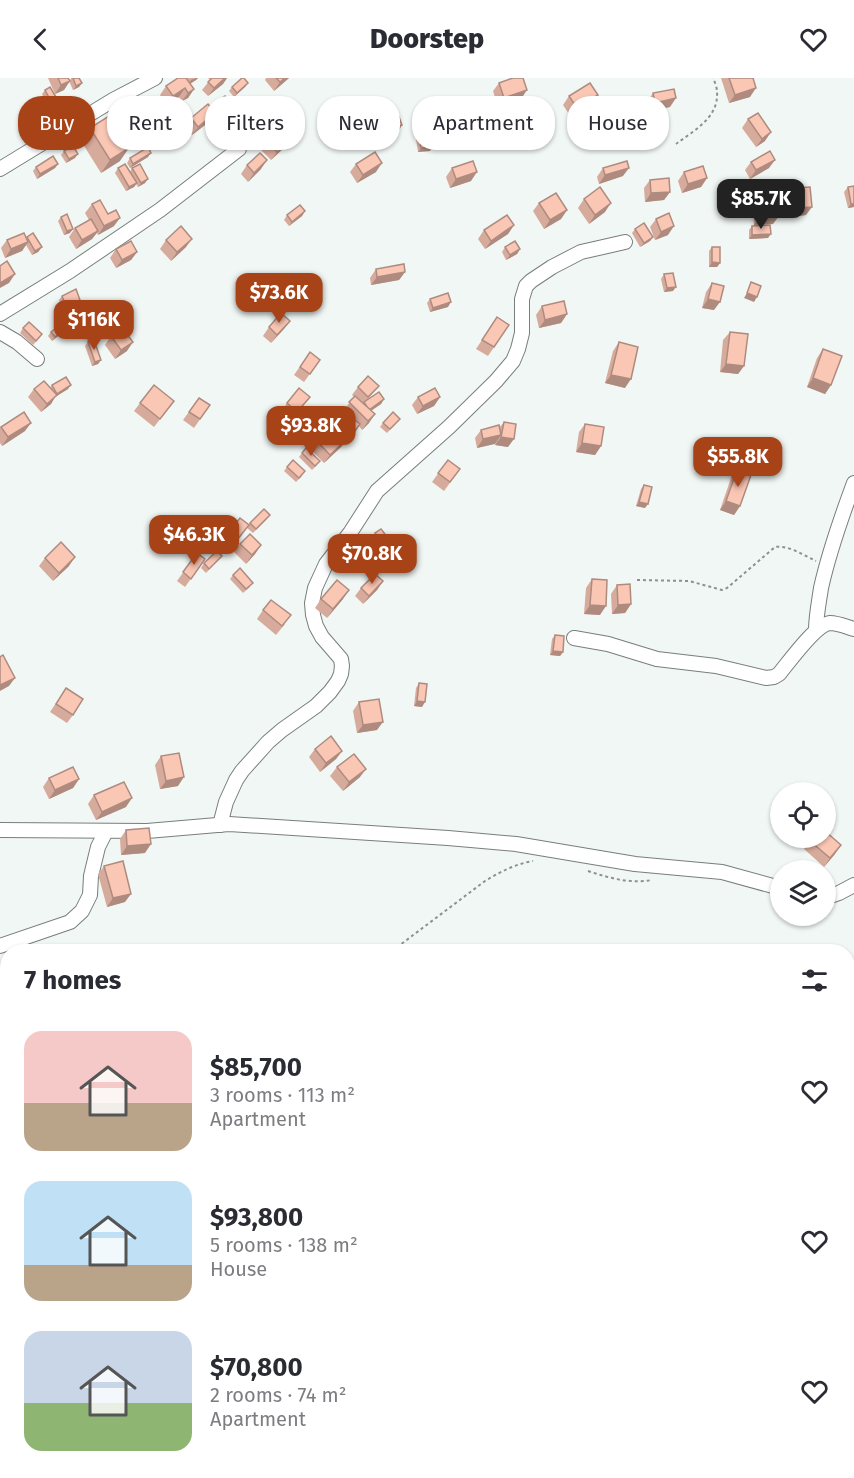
<!DOCTYPE html>
<meta charset="utf-8">
<style>
:root{--surface:#fff;--page:#f2f2f3;--text:#2b2b33;--muted:#7c7c81;--accent:#a84318}
body{margin:0;font-family:"Fira Sans",sans-serif;background:var(--page);color:var(--text);height:100vh;display:flex;flex-direction:column;font-size:22px;white-space:nowrap}
*{box-sizing:border-box;margin:0}
p{font-size:20px;color:var(--muted)}
.icon{flex:none;width:33px;height:33px;fill:none;stroke:currentColor;stroke-width:2;stroke-linecap:round;stroke-linejoin:round}
.map{position:relative;flex:1;overflow:hidden}
.details{position:absolute;left:0px;top:866px;width:855px;height:536px;display:flex;flex-direction:column;background:var(--surface);border-radius:24px 24px 0 0;box-shadow:0 2px 4px #0004}
.details>*{flex:none}
.banner{position:absolute;left:18px;top:18px;width:819px;height:54px;display:flex;gap:12px}
.buttons{position:absolute;left:770px;top:704px;display:grid;gap:12px}
.buttons a{display:grid;place-items:center;width:66px;height:66px;border-radius:50%;background:var(--surface);box-shadow:0 2px 4px #0004;font-size:30px}
.price{position:absolute;translate:-50% -51px;padding:0 14px;border-radius:12px;background:var(--accent);color:#fff;font-size:20px;line-height:39px;filter:drop-shadow(0 2px 3px #0008)}
.price::after{content:'';position:absolute;left:50%;top:36px;width:18px;height:14px;margin-left:-9px;background:inherit;clip-path:polygon(0 0,100% 0,50% 100%)}
.price.selected{background:#222;color:#fff}
ul{padding:0;list-style:none}
li{display:flex;align-items:center;gap:18px;height:150px;padding:0 24px}
li span{display:grid;place-items:center;flex:none;width:168px;height:120px;border-radius:18px;color:#555}
li>.icon{margin-inline-start:auto}
span .icon{width:72px;height:72px;fill:#fffc;stroke-width:1}
li b{font-size:26px}
h2{display:flex;justify-content:space-between;align-items:center;height:72px;padding:0 24px;font-size:26px}
.chip{padding:0 21px;border-radius:24px;background:var(--surface);box-shadow:0 2px 4px #0004;font-size:21px;line-height:54px}
.chip.selected{background:var(--accent);color:#fff}
header{display:flex;justify-content:space-between;align-items:center;height:78px;padding:0 24px;background:var(--surface);font-size:27px;font-weight:800}
.map>svg:first-child{display:block}
</style>
<header><svg class="icon" aria-label="back" viewBox="0 0 24 24"><path d="M15 5l-7 7 7 7"/></svg>Doorstep<svg class="icon" aria-label="heart" viewBox="0 0 24 24"><path d="M12 20l-8-8c-3-5 5-10 8-4 3-6 11-1 8 4z"/></svg></header>
<div class="map">
<svg width="854" height="1400" viewBox="0 0 854 1400">
<rect width="100%" height="100%" fill="#f1f7f4"/>
<path fill="#81c8b0" d="M848,1345l6,1v54h-404l10,-6h388z"/>
<g fill="none" stroke-linecap="round" stroke-linejoin="round">
<defs>
<g id="street">
<path d="M0,91l113,-69 42,-22"/>
<path d="M0,236l70,-43 90,-61 79,-61"/>
<path d="M0,254l17,10 20,17"/>
<path d="M816,552c0,-14 3,-28 5,-42 8,-36 20,-70 33,-105"/>
<path d="M574,560l34,6 49,15 59,7 50,12 8,-1 5,-3c10,-12 37,-50 51,-51 8,0 17,4 24,6"/>
<path d="M220,747l6,-23 10,-22 6,-9 26,-29 14,-12 34,-24 14,-14 8,-11 3,-7 1,-8 -1,-7 -19,-22 -6,-11 -3,-11 -1,-12 3,-15 11,-24 24,-31 27,-42 72,-64 47,-46 17,-20 5,-12 4,-16v-34l4,-13 5,-5 21,-14 29,-15 44,-10"/>
<path d="M0,752l147,1 82,-7 219,14 68,6 119,20 87,8 58,16"/>
<path d="M825,820l14,-5 15,-8"/>
<path d="M0,868l70,-24 12,-11 8,-16 1,-19 7,-29 8,-16"/>
<path d="M115,1394l8,6"/>
<path d="M45,1400l3,-6"/>
<path d="M259,1400l16,-6"/>
</g>
</defs>
<use href="#street" stroke="#787e7b" stroke-width="16"/>
<g stroke="#8c908e" stroke-width="2" stroke-dasharray="3 3" stroke-linecap="butt">
<path d="M676,66c17,-13 43,-26 41,-52 0,-4 -2,-10 -4,-14"/>
<path d="M637,502l52,1 33,9 5,-2 48,-41c14,-2 28,8 41,14"/>
<path d="M588,793c21,7 42,13 64,9"/>
<path d="M392,873l93,-70c15,-9 30,-17 48,-20"/>
<path d="M0,1115l8,-4"/>
</g>
<use href="#street" stroke="#fff" stroke-width="14"/>
</g>
<g fill="#d7ab9c">
<path d="M48,0h20l2,3 1,-3h8l3,5 -3,4 -6,3 -4,-9 -5,9 -9,4z"/>
<path d="M178,0h20l-2,2 -6,4 4,5 -6,9 -6,3 -3,-4 -12,8 -7,-10 6,-9z"/>
<path d="M208,0h19l-4,6 -15,12 -6,-6 8,-10z"/>
<path d="M266,0h23l-15,13 -9,-11z"/>
<path d="M721,0h32l-3,19 -21,6z"/>
<path d="M248,5l-3,4 -11,10 -5,-6 3,-4z"/>
<path d="M499,5l22,16 -23,8 -5,-16z"/>
<path d="M45,12l15,14 -3,4 -6,3 -9,-17z"/>
<path d="M653,15l17,14 -21,4 -2,-9z"/>
<path d="M569,18l23,8 -21,13 -8,-12z"/>
<path d="M216,25l12,4 -9,8 -6,-7z"/>
<path d="M45,38h19l-3,5 -15,7 -4,-7z"/>
<path d="M191,40l18,4 -17,13 -7,-9z"/>
<path d="M748,41l17,22 -9,6 -14,-19z"/>
<path d="M357,42l15,17 -14,6 -7,-14z"/>
<path d="M477,42l23,5 -6,8 -16,8 -7,-13z"/>
<path d="M384,44l18,3 -3,5 -15,4 -3,-8z"/>
<path d="M90,50l30,33 -19,12 -20,-32z"/>
<path d="M419,57l11,16 -12,1 -2,-13z"/>
<path d="M292,60l-6,8 -15,14 -10,-10 6,-9z"/>
<path d="M64,73l11,7 -9,5 -5,-8z"/>
<path d="M148,79l-18,11 -3,-5 3,-5z"/>
<path d="M751,84l18,6 -19,11 -5,-9z"/>
<path d="M58,86l-3,4 -18,11 -4,-8 3,-4z"/>
<path d="M356,86l20,8 -19,11 -7,-11z"/>
<path d="M247,87l14,4 -13,13 -7,-8z"/>
<path d="M118,90l12,4 2,-4 13,15 -7,4 -2,-3 -2,3 -8,4 -11,-18z"/>
<path d="M452,90l19,13 -21,7 -4,-11z"/>
<path d="M603,90l20,8 -24,8 -2,-7z"/>
<path d="M684,94l23,6 -6,9 -19,6 -4,-12z"/>
<path d="M650,102l20,12 -6,8 -19,2 -1,-14z"/>
<path d="M854,108v21l-6,1 -4,-16 4,-5z"/>
<path d="M795,110l11,27 -15,2 -2,-20z"/>
<path d="M759,120l14,26 -19,1 -1,-18z"/>
<path d="M584,121l21,13 -16,12 -11,-16z"/>
<path d="M539,125l28,7 -6,9 -17,10 -11,-18z"/>
<path d="M92,126l22,22 -16,9 -1,-2 -5,6 -16,10 -7,-12 6,-9 14,-8 -4,-7z"/>
<path d="M305,133l-3,5 -13,10 -5,-6 3,-5z"/>
<path d="M61,139l9,16 -6,2 -6,-14z"/>
<path d="M656,141l12,16 -13,5 -5,-13z"/>
<path d="M514,147l-6,9 -23,15 -7,-10 6,-9z"/>
<path d="M752,148l16,12 -19,1v-9z"/>
<path d="M635,151l18,8 -3,4 -10,6 -8,-14z"/>
<path d="M27,159l15,10 -4,5 -6,3 -6,-10 -4,6 -17,7 -4,-10 6,-8 19,-2z"/>
<path d="M166,162l20,7 -15,14 -11,-12z"/>
<path d="M505,169l15,2 -3,5 -11,6 -4,-8z"/>
<path d="M712,169l8,16 -3,4h-8v-16z"/>
<path d="M116,171l21,3 -6,8 -15,8 -6,-10z"/>
<path d="M376,191l29,3 -6,8 -28,5 -1,-7z"/>
<path d="M664,196l9,17 -9,1 -3,-13z"/>
<path d="M712,205l2,27 -12,-2 4,-16z"/>
<path d="M62,218l18,4 -3,4 -14,6 -4,-10z"/>
<path d="M430,221l18,8 -18,5 -3,-9z"/>
<path d="M542,228l25,8 -6,9 -22,5 -3,-13z"/>
<path d="M497,239l12,8 -21,31 -12,-7z"/>
<path d="M290,243l-19,22 -8,-7 6,-9z"/>
<path d="M23,250l16,10 -6,7 -13,-12z"/>
<path d="M51,254h12l-11,9 -4,-5z"/>
<path d="M730,254l14,34 -6,8 -18,-2 3,-32z"/>
<path d="M111,258l16,15 -12,8 -10,-14z"/>
<path d="M88,264l13,18 -3,4 -6,2 -7,-20z"/>
<path d="M619,264l6,46 -20,-5 8,-32z"/>
<path d="M823,271l8,36 -6,9 -18,-7 10,-29z"/>
<path d="M310,274l10,8 -16,22 -10,-7z"/>
<path d="M52,307l16,4 -13,8 -4,7 -10,8 -13,-15 6,-8 16,-1z"/>
<path d="M379,308l-11,13h16l-3,5 -10,7 -2,12 -7,7 -3,-4 -10,14 -4,-3 2,2 -6,8 -17,16 -17,-17 6,-9 19,-14 9,-13 5,4 -3,-3 11,-14 -2,-2 6,-8z"/>
<path d="M310,319l-19,24 -10,-9 6,-9z"/>
<path d="M418,319h22l-6,9 -17,8 -5,-9z"/>
<path d="M199,320l11,7 -16,23 -11,-8z"/>
<path d="M174,323l-20,26 -20,-16 6,-8z"/>
<path d="M400,341l-13,14 -7,-6 3,-4z"/>
<path d="M504,344l4,25 -13,-2 1,-2 -19,5 -2,-10 6,-8 18,-2z"/>
<path d="M585,346l16,22 -6,9 -19,-3 3,-20z"/>
<path d="M1,349l24,4 -23,15 -2,-3v-15z"/>
<path d="M302,375l15,12 -5,5 -13,-13z"/>
<path d="M448,382l12,9 -16,22 -12,-9z"/>
<path d="M287,389l15,9 -6,6 -12,-11z"/>
<path d="M737,392l3,36 -6,9 -14,-5 11,-32z"/>
<path d="M644,407l1,23 -9,-2 5,-17z"/>
<path d="M267,441l-14,14 -6,-5 -16,21 -9,-7 6,-9 20,-8 2,-2z"/>
<path d="M375,455l14,14 -5,4 1,2 -3,4 -14,8 -5,-9 -5,5 -11,-13 3,-5 18,7 10,-5 -6,-7z"/>
<path d="M240,466l21,1 -6,9 -9,10 -12,-12z"/>
<path d="M197,475l8,6 -20,28 -8,-6z"/>
<path d="M222,478l-16,17 -5,-5 3,-5z"/>
<path d="M45,480l24,8 -16,15 -14,-15z"/>
<path d="M233,497l17,12 -7,6 -13,-14z"/>
<path d="M592,501l8,36 -16,-1 2,-26z"/>
<path d="M383,503l-6,9 -14,14 -8,-8 6,-8z"/>
<path d="M617,507l14,19 -6,9 -13,1 -1,-20z"/>
<path d="M321,521h22l-16,19 -12,-10z"/>
<path d="M263,532l22,14 -9,11 -19,-16z"/>
<path d="M555,557l8,17 -3,4 -10,-1 2,-16z"/>
<path d="M419,605l3,24 -8,-1 2,-18z"/>
<path d="M66,610l7,27 -6,8 -17,-11z"/>
<path d="M359,624l18,28 -20,3 -4,-22z"/>
<path d="M315,671l27,2 -6,8 -16,13 -11,-15z"/>
<path d="M161,678l17,30 -18,3 -5,-24z"/>
<path d="M337,689l23,10 -17,14 -13,-15z"/>
<path d="M49,700l30,1 -6,9 -24,11 -6,-12z"/>
<path d="M94,717l32,12 -30,13 -8,-16z"/>
<path d="M126,752l19,23 -24,2 -1,-16z"/>
<path d="M810,763l25,13 -11,13 -20,-18z"/>
<path d="M104,788l21,36 -18,5 -9,-33z"/>
</g>
<g fill="#af8b7f">
<path d="M196,0h2l-2,2 -8,5 3,-5z"/>
<path d="M225,0h2l-4,6 -15,12 6,-8z"/>
<path d="M285,0h4l-15,13 6,-9z"/>
<path d="M70,3l-6,9 -9,4 6,-9z"/>
<path d="M82,5l-3,4 -6,3 3,-4z"/>
<path d="M248,5l-3,4 -11,10 3,-4z"/>
<path d="M185,10l-6,9 -12,8 6,-9z"/>
<path d="M756,10l-6,9 -21,6 6,-8z"/>
<path d="M194,11l-6,9 -6,3 6,-8z"/>
<path d="M527,12l-6,9 -23,8 6,-9z"/>
<path d="M598,17l-6,9 -21,13 6,-9z"/>
<path d="M676,20l-6,9 -21,4 6,-8z"/>
<path d="M231,25l-3,4 -9,8 3,-5z"/>
<path d="M215,35l-6,9 -17,13 6,-8z"/>
<path d="M64,38l-3,5 -15,7 3,-4z"/>
<path d="M402,47l-3,5 -15,4 3,-4z"/>
<path d="M500,47l-6,8 -16,8 6,-8z"/>
<path d="M378,51l-6,8 -14,6 6,-8z"/>
<path d="M771,54l-6,9 -9,6 6,-8z"/>
<path d="M292,60l-6,8 -15,14 6,-8z"/>
<path d="M433,69l-3,4 -12,1 3,-4z"/>
<path d="M129,70l-9,13 -19,12 9,-13z"/>
<path d="M151,75l-3,4 -18,11 3,-4z"/>
<path d="M78,76l-3,4 -9,5 3,-4z"/>
<path d="M267,82l-6,9 -13,13 6,-9z"/>
<path d="M775,82l-6,8 -19,11 6,-9z"/>
<path d="M382,85l-6,9 -19,11 6,-8z"/>
<path d="M58,86l-3,4 -18,11 3,-5z"/>
<path d="M629,90l-6,8 -24,8 6,-9z"/>
<path d="M477,94l-6,9 -21,7 6,-9z"/>
<path d="M707,100l-6,9 -19,6 6,-9z"/>
<path d="M148,101l-3,4 -7,4 3,-4z"/>
<path d="M137,105l-3,4 -8,4 3,-4z"/>
<path d="M670,114l-6,8 -19,2 6,-9z"/>
<path d="M611,125l-6,9 -16,12 6,-9z"/>
<path d="M851,126h3v3l-6,1z"/>
<path d="M812,129l-6,8 -15,2 6,-9z"/>
<path d="M567,132l-6,9 -17,10 6,-9z"/>
<path d="M305,133l-3,5 -13,10 3,-4z"/>
<path d="M760,138h19l-6,8 -19,1z"/>
<path d="M120,140l-6,8 -16,9 6,-9z"/>
<path d="M514,147l-6,9 -23,15 6,-8z"/>
<path d="M674,148l-6,9 -13,5 6,-8z"/>
<path d="M73,151l-3,4 -6,2 3,-4z"/>
<path d="M98,153l-6,8 -16,10 6,-9z"/>
<path d="M771,156l-3,4 -19,1 3,-4z"/>
<path d="M653,159l-3,4 -10,6 4,-4z"/>
<path d="M192,161l-6,8 -15,14 6,-9z"/>
<path d="M28,164l-6,9 -17,7 6,-9z"/>
<path d="M42,169l-4,5 -6,3 3,-4z"/>
<path d="M520,171l-3,5 -11,6 4,-5z"/>
<path d="M137,174l-6,8 -15,8 6,-8z"/>
<path d="M712,184l8,1 -3,4h-8z"/>
<path d="M405,194l-6,8 -28,5 6,-8z"/>
<path d="M15,196l-6,9 -9,5v-5z"/>
<path d="M676,209l-3,4 -9,1 3,-4z"/>
<path d="M747,215l10,4 -3,5 -10,-4z"/>
<path d="M708,221l12,3 -6,8 -12,-2z"/>
<path d="M80,222l-3,4 -14,6 3,-4z"/>
<path d="M451,224l-3,5 -18,5 3,-4z"/>
<path d="M567,236l-6,9 -22,5 6,-8z"/>
<path d="M290,243l-6,8 -13,14 6,-8z"/>
<path d="M66,250l-3,4 -11,9 3,-4z"/>
<path d="M133,264l-6,9 -12,8 6,-9z"/>
<path d="M101,282l-3,4 -6,2 3,-4z"/>
<path d="M726,286l18,2 -6,8 -18,-2z"/>
<path d="M611,297l20,4 -6,9 -20,-5z"/>
<path d="M813,300l18,7 -6,9 -18,-7z"/>
<path d="M71,307l-3,4 -13,8 -4,7 -10,8 6,-8 10,-10z"/>
<path d="M440,319l-6,9 -17,8 6,-8z"/>
<path d="M384,321l-3,5 -15,10 3,-4z"/>
<path d="M375,336l-6,9 -7,7 6,-9z"/>
<path d="M31,345l-6,8 -23,15 6,-9z"/>
<path d="M501,357l-6,9 -18,4 6,-9z"/>
<path d="M501,359l13,2 -6,8 -13,-2z"/>
<path d="M347,361l-6,8 -17,16 6,-8z"/>
<path d="M582,365l19,3 -6,9 -19,-3z"/>
<path d="M726,423l14,5 -6,9 -14,-5z"/>
<path d="M639,424l9,2 -3,4 -9,-2z"/>
<path d="M261,467l-6,9 -9,10 6,-9z"/>
<path d="M385,475l-3,4 -14,8 3,-4z"/>
<path d="M75,479l-6,9 -16,15 6,-8z"/>
<path d="M383,503l-6,9 -14,14 6,-8z"/>
<path d="M349,512l-6,9 -16,19 6,-9z"/>
<path d="M631,526l-6,9 -13,1 6,-9z"/>
<path d="M590,527l16,1 -6,9 -16,-1z"/>
<path d="M553,573l10,1 -3,4 -10,-1z"/>
<path d="M15,600l-6,8 -9,5v-6z"/>
<path d="M417,623l8,1 -3,5 -8,-1z"/>
<path d="M383,644l-6,8 -20,3 6,-8z"/>
<path d="M342,673l-6,8 -16,13 6,-9z"/>
<path d="M366,691l-6,8 -17,14 6,-9z"/>
<path d="M184,699l-6,9 -18,3 6,-8z"/>
<path d="M79,701l-6,9 -24,11 6,-9z"/>
<path d="M132,720l-6,9 -30,13 6,-8z"/>
<path d="M151,766l-6,9 -24,2 6,-9z"/>
<path d="M841,767l-6,9 -11,13 6,-9z"/>
<path d="M131,816l-6,8 -18,5 6,-9z"/>
</g>
<g fill="#fac7b5" stroke="#af8b7f" stroke-width="1.5">
<path d="M58,0h10l2,3 -9,4z"/>
<path d="M73,0h6l3,5 -6,3z"/>
<path d="M178,0h8l8,11 -6,4 -3,-5 -12,8 -7,-10z"/>
<path d="M212,0h13l-11,10 -6,-6z"/>
<path d="M242,0h2l4,5 -11,10 -5,-6z"/>
<path d="M276,0h9l-5,4z"/>
<path d="M513,0h10l4,12 -23,8 -5,-15z"/>
<path d="M729,0h24l3,10 -21,7z"/>
<path d="M590,5l8,12 -21,13 -8,-12z"/>
<path d="M50,9l10,17 -6,3 -9,-17z"/>
<path d="M674,11l2,9 -21,5 -2,-10z"/>
<path d="M225,18l6,7 -9,7 -6,-7z"/>
<path d="M208,26l7,9 -17,14 -7,-9z"/>
<path d="M61,31l3,7 -15,8 -4,-8z"/>
<path d="M493,34l7,13 -16,8 -7,-13z"/>
<path d="M758,35l13,19 -9,7 -14,-20z"/>
<path d="M371,36l7,15 -14,6 -7,-15z"/>
<path d="M109,38l20,32 -19,12 -20,-32z"/>
<path d="M399,39l3,8 -15,5 -3,-8z"/>
<path d="M282,50l10,10 -15,14 -10,-11z"/>
<path d="M432,56l1,13 -12,1 -2,-13z"/>
<path d="M73,68l5,8 -9,5 -5,-8z"/>
<path d="M148,69l3,6 -18,11 -3,-6z"/>
<path d="M770,73l5,9 -19,10 -5,-8z"/>
<path d="M375,74l7,11 -19,12 -7,-11z"/>
<path d="M260,75l7,7 -13,13 -7,-8z"/>
<path d="M53,78l5,8 -18,10 -4,-7z"/>
<path d="M473,83l4,11 -21,7 -4,-11z"/>
<path d="M627,83l2,7 -24,7 -2,-7z"/>
<path d="M125,86l12,19 -8,4 -11,-19z"/>
<path d="M140,86l8,15 -7,4 -9,-15z"/>
<path d="M703,88l4,12 -19,6 -4,-12z"/>
<path d="M669,100l1,14 -19,1 -1,-13z"/>
<path d="M854,108v18h-3l-3,-17z"/>
<path d="M600,109l11,16 -16,12 -11,-16z"/>
<path d="M810,109l2,20 -15,1 -2,-20z"/>
<path d="M556,115l11,17 -17,10 -11,-17z"/>
<path d="M778,119l1,19h-19l-1,-18z"/>
<path d="M100,122l8,14 8,-4 4,8 -16,8 -12,-22z"/>
<path d="M300,127l5,6 -13,11 -5,-7z"/>
<path d="M669,135l5,13 -13,6 -5,-13z"/>
<path d="M67,136l6,15 -6,2 -6,-14z"/>
<path d="M507,137l7,10 -23,16 -7,-11z"/>
<path d="M91,141l7,12 -16,9 -7,-12z"/>
<path d="M644,145l9,14 -9,6 -9,-14z"/>
<path d="M770,147l1,9 -19,1v-9z"/>
<path d="M181,148l11,13 -15,13 -11,-12z"/>
<path d="M24,155l4,9 -17,7 -4,-9z"/>
<path d="M33,155l9,14 -7,4 -8,-14z"/>
<path d="M131,163l6,11 -15,8 -6,-11z"/>
<path d="M515,163l5,8 -10,6 -5,-8z"/>
<path d="M712,169h8v16l-8,-1z"/>
<path d="M7,183l8,13 -15,9v-17z"/>
<path d="M404,186l1,8 -28,5 -1,-8z"/>
<path d="M673,195l3,14 -9,1 -3,-14z"/>
<path d="M751,204l10,4 -4,11 -10,-4z"/>
<path d="M712,205l12,3 -4,16 -12,-3z"/>
<path d="M76,211l4,11 -14,6 -4,-10z"/>
<path d="M448,215l3,9 -18,6 -3,-9z"/>
<path d="M564,223l3,13 -22,6 -3,-14z"/>
<path d="M281,235l9,8 -13,14 -8,-8z"/>
<path d="M497,239l12,8 -15,22 -12,-7z"/>
<path d="M29,244l13,12 -6,7 -13,-13z"/>
<path d="M62,245l4,5 -11,9 -4,-5z"/>
<path d="M122,250l11,14 -12,8 -10,-14z"/>
<path d="M730,254l18,2 -4,32 -18,-2z"/>
<path d="M94,262l7,20 -6,2 -7,-20z"/>
<path d="M619,264l19,5 -7,32 -20,-4z"/>
<path d="M823,271l19,7 -11,29 -18,-7z"/>
<path d="M310,274l10,8 -10,14 -10,-7z"/>
<path d="M368,298l11,10 -11,11 -10,-10z"/>
<path d="M66,299l5,8 -14,9 -5,-9z"/>
<path d="M44,303l13,14 -10,9 -13,-15z"/>
<path d="M154,307l20,16 -14,18 -20,-16z"/>
<path d="M299,310l11,9 -13,15 -10,-9z"/>
<path d="M435,310l5,9 -17,9 -5,-9z"/>
<path d="M379,314l5,7 -15,11 -5,-8z"/>
<path d="M355,318l20,18 -7,7 -19,-19z"/>
<path d="M199,320l11,7 -10,14 -11,-7z"/>
<path d="M341,332l19,14 -5,7 -19,-14z"/>
<path d="M24,334l7,11 -23,14 -7,-10z"/>
<path d="M393,334l7,7 -10,10 -7,-6z"/>
<path d="M330,344l17,17 -17,16 -17,-18z"/>
<path d="M504,344l12,2 -2,15 -13,-2z"/>
<path d="M585,346l19,3 -3,19 -19,-3z"/>
<path d="M499,347l2,10 -18,4 -2,-9z"/>
<path d="M306,370l14,13 -5,5 -13,-13z"/>
<path d="M293,382l12,11 -6,7 -12,-11z"/>
<path d="M448,382l12,9 -10,13 -12,-9z"/>
<path d="M737,392l14,5 -11,31 -14,-5z"/>
<path d="M644,407l8,2 -4,17 -9,-2z"/>
<path d="M264,431l6,6 -14,14 -6,-6z"/>
<path d="M240,440l9,7 -12,15 -9,-7z"/>
<path d="M381,451l11,14 -6,4 -11,-14z"/>
<path d="M250,456l11,11 -9,10 -12,-11z"/>
<path d="M358,459l10,13 -2,2 14,-8 5,9 -14,8 -5,-9 -5,4 -11,-13z"/>
<path d="M61,464l14,15 -16,16 -14,-15z"/>
<path d="M217,473l5,5 -13,13 -5,-6z"/>
<path d="M197,475l8,6 -14,20 -8,-7z"/>
<path d="M240,490l13,15 -7,6 -13,-14z"/>
<path d="M375,496l8,7 -14,15 -8,-8z"/>
<path d="M592,501l15,1 -1,26 -16,-1z"/>
<path d="M337,502l12,10 -16,19 -12,-10z"/>
<path d="M630,506l1,20 -13,1 -1,-20z"/>
<path d="M271,522l20,15 -9,11 -19,-16z"/>
<path d="M555,557l9,1 -1,16 -10,-1z"/>
<path d="M3,577l12,23 -15,7v-28z"/>
<path d="M419,605l8,1 -2,18 -8,-1z"/>
<path d="M66,610l17,11 -10,16 -17,-11z"/>
<path d="M379,621l4,23 -20,3 -4,-23z"/>
<path d="M331,658l11,15 -16,12 -11,-14z"/>
<path d="M179,675l5,24 -18,4 -5,-25z"/>
<path d="M354,676l12,15 -17,13 -12,-15z"/>
<path d="M73,689l6,12 -24,11 -6,-12z"/>
<path d="M124,704l8,16 -30,14 -8,-17z"/>
<path d="M149,750l2,16 -24,2 -1,-16z"/>
<path d="M825,753l16,14 -11,13 -20,-17 4,-4h11z"/>
<path d="M123,783l8,33 -18,4 -9,-32z"/>
</g>
</svg>
<div class="buttons">
<a><svg class="icon" aria-label="locate" viewBox="0 0 24 24"><circle cx="12" cy="12" r="6"/><path d="M12 2v4M12 18v4M2 12h4M18 12h4"/></svg></a>
<a><svg class="icon" aria-label="layers" viewBox="0 0 24 24"><path d="M12 4l9 5-9 5-9-5zM3 14l9 5 9-5"/></svg></a>
</div>
<b class="price selected" style="left:761px;top:152px">$85.7K</b>
<b class="price" style="left:279px;top:246px">$73.6K</b>
<b class="price" style="left:94px;top:273px">$116K</b>
<b class="price" style="left:311px;top:379px">$93.8K</b>
<b class="price" style="left:738px;top:410px">$55.8K</b>
<b class="price" style="left:194px;top:488px">$46.3K</b>
<b class="price" style="left:372px;top:507px">$70.8K</b>
<div class="banner">
<a class="chip selected">Buy</a>
<a class="chip">Rent</a>
<a class="chip">Filters</a>
<a class="chip">New</a>
<a class="chip">Apartment</a>
<a class="chip">House</a>
</div>
<section class="details">
<h2>7 homes<svg class="icon" aria-label="filters" viewBox="0 0 24 24"><path d="M4 7h16M4 17h16"/><circle cx="9" cy="7" r="2"/><circle cx="15" cy="17" r="2"/></svg></h2>
<ul>
<li><span style="background:linear-gradient(#f6c9c9 60%,#b9a48a 0)"><svg class="icon" aria-label="home" viewBox="0 0 24 24"><path d="M3 11l9-7 9 7M6 9v11h12V9"/></svg></span><div><b>$85,700</b><p>3 rooms · 113 m²</p><p>Apartment</p></div><svg class="icon" aria-label="heart" viewBox="0 0 24 24"><path d="M12 20l-8-8c-3-5 5-10 8-4 3-6 11-1 8 4z"/></svg></li>
<li><span style="background:linear-gradient(#bfe0f5 70%,#b9a48a 0)"><svg class="icon" aria-label="home" viewBox="0 0 24 24"><path d="M3 11l9-7 9 7M6 9v11h12V9"/></svg></span><div><b>$93,800</b><p>5 rooms · 138 m²</p><p>House</p></div><svg class="icon" aria-label="heart" viewBox="0 0 24 24"><path d="M12 20l-8-8c-3-5 5-10 8-4 3-6 11-1 8 4z"/></svg></li>
<li><span style="background:linear-gradient(#c9d6e8 60%,#8fb573 0)"><svg class="icon" aria-label="home" viewBox="0 0 24 24"><path d="M3 11l9-7 9 7M6 9v11h12V9"/></svg></span><div><b>$70,800</b><p>2 rooms · 74 m²</p><p>Apartment</p></div><svg class="icon" aria-label="heart" viewBox="0 0 24 24"><path d="M12 20l-8-8c-3-5 5-10 8-4 3-6 11-1 8 4z"/></svg></li>
</ul>
</section>
</div>
